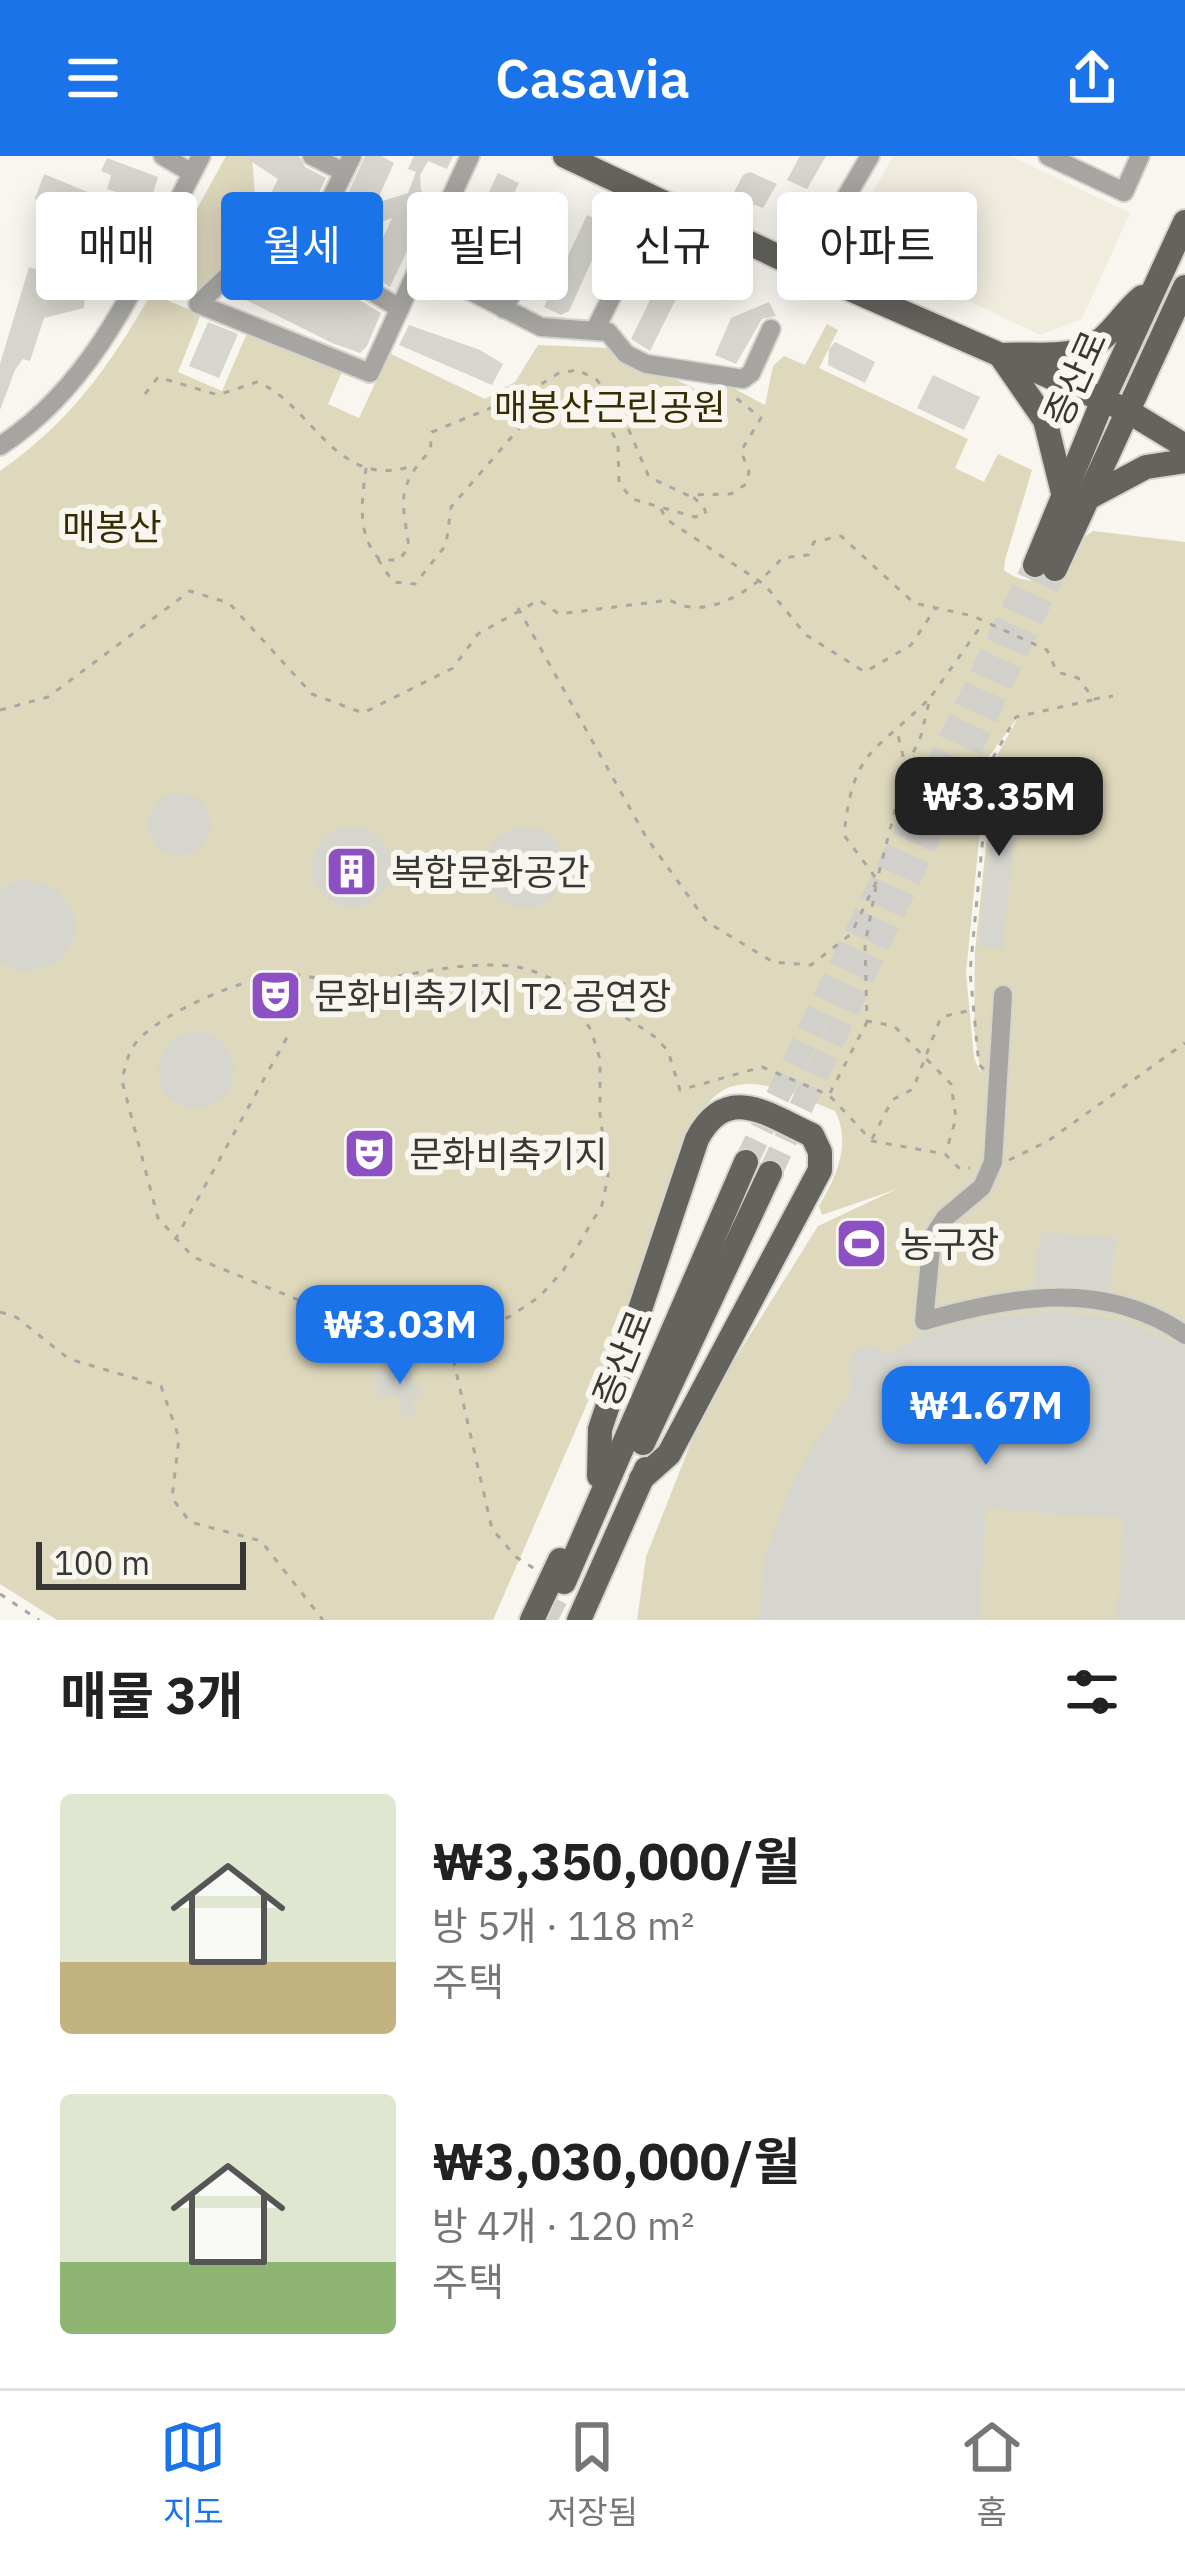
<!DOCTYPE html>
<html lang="ko">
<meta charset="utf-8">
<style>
:root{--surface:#fff;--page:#f2f2f2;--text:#222;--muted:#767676;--line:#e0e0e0;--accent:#1a73e8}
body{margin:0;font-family:"IBM Plex Sans","Noto Sans KR",sans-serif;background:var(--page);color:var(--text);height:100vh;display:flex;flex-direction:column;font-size:45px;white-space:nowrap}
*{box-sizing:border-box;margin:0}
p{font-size:39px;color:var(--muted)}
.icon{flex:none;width:66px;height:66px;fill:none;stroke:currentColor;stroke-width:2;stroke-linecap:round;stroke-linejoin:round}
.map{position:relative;height:1464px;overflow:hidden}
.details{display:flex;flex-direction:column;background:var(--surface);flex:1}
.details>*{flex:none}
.top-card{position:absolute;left:36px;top:36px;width:1113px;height:108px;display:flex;gap:24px}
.scale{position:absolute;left:36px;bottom:30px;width:210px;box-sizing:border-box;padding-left:12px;border:6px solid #373734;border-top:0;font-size:33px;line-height:42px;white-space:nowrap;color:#373734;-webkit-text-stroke:9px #f8f6ef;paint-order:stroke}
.price{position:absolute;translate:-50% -102px;padding:0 27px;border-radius:24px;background:var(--accent);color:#fff;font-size:39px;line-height:78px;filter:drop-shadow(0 3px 6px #0008)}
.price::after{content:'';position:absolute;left:50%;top:72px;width:36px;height:27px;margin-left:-18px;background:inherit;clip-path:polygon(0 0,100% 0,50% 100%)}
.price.active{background:#222;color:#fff}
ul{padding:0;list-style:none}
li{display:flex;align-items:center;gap:36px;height:300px;padding:0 60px}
li span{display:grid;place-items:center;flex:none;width:336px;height:240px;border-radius:12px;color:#555}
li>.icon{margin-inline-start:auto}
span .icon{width:144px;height:144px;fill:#fffc;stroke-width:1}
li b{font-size:51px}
h2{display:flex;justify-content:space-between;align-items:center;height:144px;padding:0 60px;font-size:51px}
.pill{padding:0 42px;border-radius:12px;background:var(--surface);box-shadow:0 6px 30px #0003;font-size:42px;line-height:108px}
.pill.active{background:var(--accent);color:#fff}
header{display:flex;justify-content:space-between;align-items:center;height:156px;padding:0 60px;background:var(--accent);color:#fff;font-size:54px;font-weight:600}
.dock{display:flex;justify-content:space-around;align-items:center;height:168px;border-top:3px solid var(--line);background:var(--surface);font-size:33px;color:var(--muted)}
.dock a{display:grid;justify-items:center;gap:6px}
.dock .active{color:var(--accent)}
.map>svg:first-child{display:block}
</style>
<header><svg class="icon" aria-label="menu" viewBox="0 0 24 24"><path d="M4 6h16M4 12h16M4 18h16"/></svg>Casavia<svg class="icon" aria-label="share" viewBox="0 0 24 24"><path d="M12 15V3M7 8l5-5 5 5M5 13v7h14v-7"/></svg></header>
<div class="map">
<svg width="1185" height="1464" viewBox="0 0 1185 1464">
<rect width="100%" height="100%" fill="#f8f6ef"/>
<path fill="#f0ecde" d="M893,0h118l119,57 -48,106 -42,16 -183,-87 -5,-18z"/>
<g fill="#ded8bd" fill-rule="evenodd">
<path d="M226,0h26l6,80 -57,55 -42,-13z"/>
<path d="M151,138l50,20 -23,58 44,19 25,-58 95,39 -14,32 31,14 30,-65 96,46 30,-17 23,-37 72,3 98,47 16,-12 41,22 8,-39 11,-10 21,9 22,-41 11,6 -19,38 149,71 -13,29 29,14 14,-28 34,16 -27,90 -1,10c15,12 28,11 46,9l30,-39 13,-9 92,11v1078h-548l9,-63 59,-150 113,-181 79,-37 -75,26 -3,-9c17,-29 33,-62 16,-95 -46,-18 -105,-53 -135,5l-73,196 -134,308h-436l-57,-36v-1113c69,-48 110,-105 151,-177zM1019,560l-24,43 -20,192 -1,78 7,45 -7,-16 -8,-85 21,-214z"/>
</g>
<g fill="#d6d5ce">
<path d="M243,0h56l6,11 21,11 -29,60 -34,-15 3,-7 -5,-3 17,-34z"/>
<path d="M365,0h16l13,7 -18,40 32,-10 8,-21 -8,-3 6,-13h39l-6,13 -19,-8 -8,14 1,16 12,5 -43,91 -32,-20 12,-14 5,3 17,-38 -21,8 -29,-19z"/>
<path d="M800,0h26l-19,33 -20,-9z"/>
<path d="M107,2l51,19 -8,26 -43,-14 4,-14 -10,-4z"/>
<path d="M750,16l27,12 -14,24 -31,-12 11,-21z"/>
<path d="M498,17l21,10 -44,91 -21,-9z"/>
<path d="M44,18l46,19 -11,20 48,21 -3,12 -7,-1 -11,12 -30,-17 -2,-15 -13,-5 3,-9 -29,-12z"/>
<path d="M587,59l21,10 -39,86 -8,4 -17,-8z"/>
<path d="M672,99l21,10 -43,86 -19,-12z"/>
<path d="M258,109l5,9 27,10 12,-19 79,48 -14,33 -7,7 -28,-10 -102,-51z"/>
<path d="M29,111l23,7 3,-7 31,12 -2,29 -40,10 -14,43 -7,-2 -8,11 -15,40v-46z"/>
<path d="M769,146l7,14 -14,3 -26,45 -21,-9 16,-37z"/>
<path d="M208,166l30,12 -19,44 -30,-12z"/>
<path d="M409,169l71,25 23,14 -11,21 -93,-40z"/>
<path d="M835,186l40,20 -10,21 -37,-18 1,-16z"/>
<path d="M933,219l47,22 -16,33 -47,-22z"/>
<path d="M996,613l24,2 -17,178 -24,-2z"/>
<circle cx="179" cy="668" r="31"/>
<circle cx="352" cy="711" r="40"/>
<circle cx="525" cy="711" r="40"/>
<path d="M23,723l30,7 19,23 3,14 -1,16 -17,24 -30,10 -27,-10v-74z"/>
<circle cx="196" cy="914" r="38"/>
<path d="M1040,1076l75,6 -5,52 -75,-5z"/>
<path d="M1057,1155l68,10 60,27v272h-68l6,-102 -137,-9 -7,111h-221l8,-67 21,-58 27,-51 38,-53 -4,-28 7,-12 13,-6 23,9 31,-20 71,-16z"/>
<path d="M409,1206l5,23 7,-2 4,14 -13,3 3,15 -13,2 -5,-23 -17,3 -6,-24z"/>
</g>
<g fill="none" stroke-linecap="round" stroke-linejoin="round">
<g stroke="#d1d0ca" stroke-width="24" stroke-dasharray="24 12" stroke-linecap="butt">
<path d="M746,1006l289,-597"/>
<path d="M770,1017l285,-604"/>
<path d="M545,1464l19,-38"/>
</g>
<defs>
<g id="minor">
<path d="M163,0l29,17"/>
<path d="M312,0l32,16"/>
<path d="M352,0l-47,95 94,57"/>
<path d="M1048,0l76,36 16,-36"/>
<path d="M305,95l-52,1 -55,52 172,69 100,-217"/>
<path d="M419,109l122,62 67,5 18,22 20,10 97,15 8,-6 20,-44"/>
<path d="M804,113l66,-113"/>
<path d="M504,153l36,-71"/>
<path d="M595,174l42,-85"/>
<path d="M0,290c103,-67 146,-186 201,-290"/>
<path d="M1003,839l-10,167 -11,25 -37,31 -13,20 -8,83c87,-25 181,-42 261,14"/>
</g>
<g id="major">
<path d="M565,0l239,113 322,141 59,36"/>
<path d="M1063,337l-18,-73 -45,-65c34,-3 74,7 102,-16 15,-13 25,-30 40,-42"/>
<path d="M1086,343l60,-32 39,-6"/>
<path d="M1035,409l68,-165 82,-178"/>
<path d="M1055,413l130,-282"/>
<path d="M643,1287l127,-270"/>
<path d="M599,1320l1,-47 97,-290c30,-57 71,-24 115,-4l8,17v18l-151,284 -28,25"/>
<path d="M564,1426l182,-420"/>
<path d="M532,1464l28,-60"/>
<path d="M579,1464l67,-151"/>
</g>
</defs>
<use href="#minor" stroke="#d5d4cd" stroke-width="22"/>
<use href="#major" stroke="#d5d4cd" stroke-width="28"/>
<g stroke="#a9a7a2" stroke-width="3" stroke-dasharray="6 9" stroke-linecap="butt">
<path d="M145,238l13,-17 60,18 39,-13c54,21 78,107 152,85"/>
<path d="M366,312c-4,32 -10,67 14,92h19l10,-13c-7,-47 -13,-60 21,-96l2,-19 95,-39 32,-20 19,-3 19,10 25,34 27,63 38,18 44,-1 15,-10 3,-12 -8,-21 20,-33 -30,-24"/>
<path d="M661,353l5,10 99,66 41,50 59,37 46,-27 24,-36"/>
<path d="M378,403l15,23 22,2 31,-39 5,-38 71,-82 32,-25 20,-3 10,4 28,31 6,12 1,39 13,16 63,18 11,-3 -2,-7 -13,-12"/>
<path d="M518,452l128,229 61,85 66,40 38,3 40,-31 26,-54 29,-112 -9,-37"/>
<path d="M0,554l48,-13 142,-106 39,12 83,91 51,19 90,-45 25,-34 61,-34 20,14 111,-14c37,23 88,-13 112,-42l26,-3 6,-13 27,-6 73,67 59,13 74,34 10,22 21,6 16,21 19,-3"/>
<path d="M907,610l14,-30 9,-38 53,-75"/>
<path d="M875,721l-31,-42c9,-87 30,-81 86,-137"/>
<path d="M876,730l-11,59 2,76 27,5 57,58 5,34 -10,34"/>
<path d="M562,831l29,43 9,29v55l8,62 -6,29 -39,66 -24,26 -30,20 -59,26 -61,-10 -39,-12 -157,-64 -35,-39 -36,-137c3,-15 6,-30 17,-42 27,-28 102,-60 141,-64 28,-3 53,11 82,7 48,-6 105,-23 155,-15 30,4 111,50 138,70l13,14 12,39 82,-23 67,28 43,46 73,13 15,15 10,-1"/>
<path d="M984,913l-5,-4 -9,-93 20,-209 26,-46 76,-17"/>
<path d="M830,937l37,-71"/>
<path d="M872,983l20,-39 21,-11 28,-72 31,-7"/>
<path d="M1009,1004l39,-19 137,-98"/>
<path d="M175,1084l115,-208"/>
<path d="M0,1156l16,5 53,42 92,27 18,52 -7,60 18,24 71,19 62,79"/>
<path d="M450,1189l42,184 24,28 19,12"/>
<path d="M0,1438l39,26"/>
</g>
<use href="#minor" stroke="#a6a5a2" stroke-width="18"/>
<use href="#major" stroke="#64635e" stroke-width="24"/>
</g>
<defs>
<symbol id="building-square" viewBox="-11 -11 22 22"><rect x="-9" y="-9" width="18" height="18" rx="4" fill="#8d4fc4" stroke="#f8f6ef"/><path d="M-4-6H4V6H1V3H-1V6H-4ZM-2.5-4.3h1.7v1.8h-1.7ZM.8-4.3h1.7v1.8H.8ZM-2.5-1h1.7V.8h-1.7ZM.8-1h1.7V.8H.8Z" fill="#fff"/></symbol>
<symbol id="theatre-square" viewBox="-11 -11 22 22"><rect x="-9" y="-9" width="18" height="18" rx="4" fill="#8d4fc4" stroke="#f8f6ef"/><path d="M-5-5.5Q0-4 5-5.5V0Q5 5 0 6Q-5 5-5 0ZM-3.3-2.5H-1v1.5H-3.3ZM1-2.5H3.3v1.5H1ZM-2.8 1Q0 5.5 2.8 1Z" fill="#fff"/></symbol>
<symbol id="stadium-square" viewBox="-11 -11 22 22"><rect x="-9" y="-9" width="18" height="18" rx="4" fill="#8d4fc4" stroke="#f8f6ef"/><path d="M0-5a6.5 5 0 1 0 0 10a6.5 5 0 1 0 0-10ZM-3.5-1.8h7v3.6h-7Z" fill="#fff"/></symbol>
</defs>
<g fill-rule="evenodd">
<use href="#building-square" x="322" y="686" width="59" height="59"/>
<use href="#theatre-square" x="246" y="810" width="59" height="59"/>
<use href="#theatre-square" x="340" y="968" width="59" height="59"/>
<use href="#stadium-square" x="832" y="1058" width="59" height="59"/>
</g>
<g text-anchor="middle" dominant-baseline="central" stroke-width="12" stroke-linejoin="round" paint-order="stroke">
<g font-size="36" fill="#373734" stroke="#f8f6ef">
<text transform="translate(1075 222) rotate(-66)">증산로</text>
<text transform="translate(622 1202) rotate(-68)">증산로</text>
</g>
<g font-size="36" fill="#362c01" stroke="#f8f6ef">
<text x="610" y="250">매봉산근린공원</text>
<text x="112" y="370">매봉산</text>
</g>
<g font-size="36" fill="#373734" stroke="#f8f6ef" text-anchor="start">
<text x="391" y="715">복합문화공간</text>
<text x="314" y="839">문화비축기지 T2 공연장</text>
<text x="409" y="997">문화비축기지</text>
<text x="900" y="1087">농구장</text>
</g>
</g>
</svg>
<div class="scale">100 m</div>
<b class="price active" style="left:999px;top:703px">₩3.35M</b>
<b class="price" style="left:400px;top:1231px">₩3.03M</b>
<b class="price" style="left:986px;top:1312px">₩1.67M</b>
<div class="top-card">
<a class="pill">매매</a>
<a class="pill active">월세</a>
<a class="pill">필터</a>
<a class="pill">신규</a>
<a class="pill">아파트</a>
</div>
</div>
<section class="details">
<h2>매물 3개<svg class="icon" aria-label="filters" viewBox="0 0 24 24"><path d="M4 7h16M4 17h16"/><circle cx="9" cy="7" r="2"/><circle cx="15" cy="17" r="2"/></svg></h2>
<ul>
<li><span style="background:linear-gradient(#dfe7d0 70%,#c2b280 0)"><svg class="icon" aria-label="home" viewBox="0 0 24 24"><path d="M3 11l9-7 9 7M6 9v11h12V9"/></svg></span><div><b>₩3,350,000/월</b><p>방 5개 · 118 m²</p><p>주택</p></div></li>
<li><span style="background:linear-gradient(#dfe7d0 70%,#8fb573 0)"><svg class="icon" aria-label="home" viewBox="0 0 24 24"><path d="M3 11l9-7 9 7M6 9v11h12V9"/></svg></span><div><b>₩3,030,000/월</b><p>방 4개 · 120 m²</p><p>주택</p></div></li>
</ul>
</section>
<nav class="dock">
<a class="active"><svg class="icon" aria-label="map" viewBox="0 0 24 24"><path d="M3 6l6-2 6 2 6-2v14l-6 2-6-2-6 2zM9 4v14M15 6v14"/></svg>지도</a>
<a><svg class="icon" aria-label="saved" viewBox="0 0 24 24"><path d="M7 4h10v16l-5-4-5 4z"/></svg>저장됨</a>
<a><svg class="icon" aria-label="home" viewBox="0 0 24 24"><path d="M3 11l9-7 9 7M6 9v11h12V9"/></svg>홈</a>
</nav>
